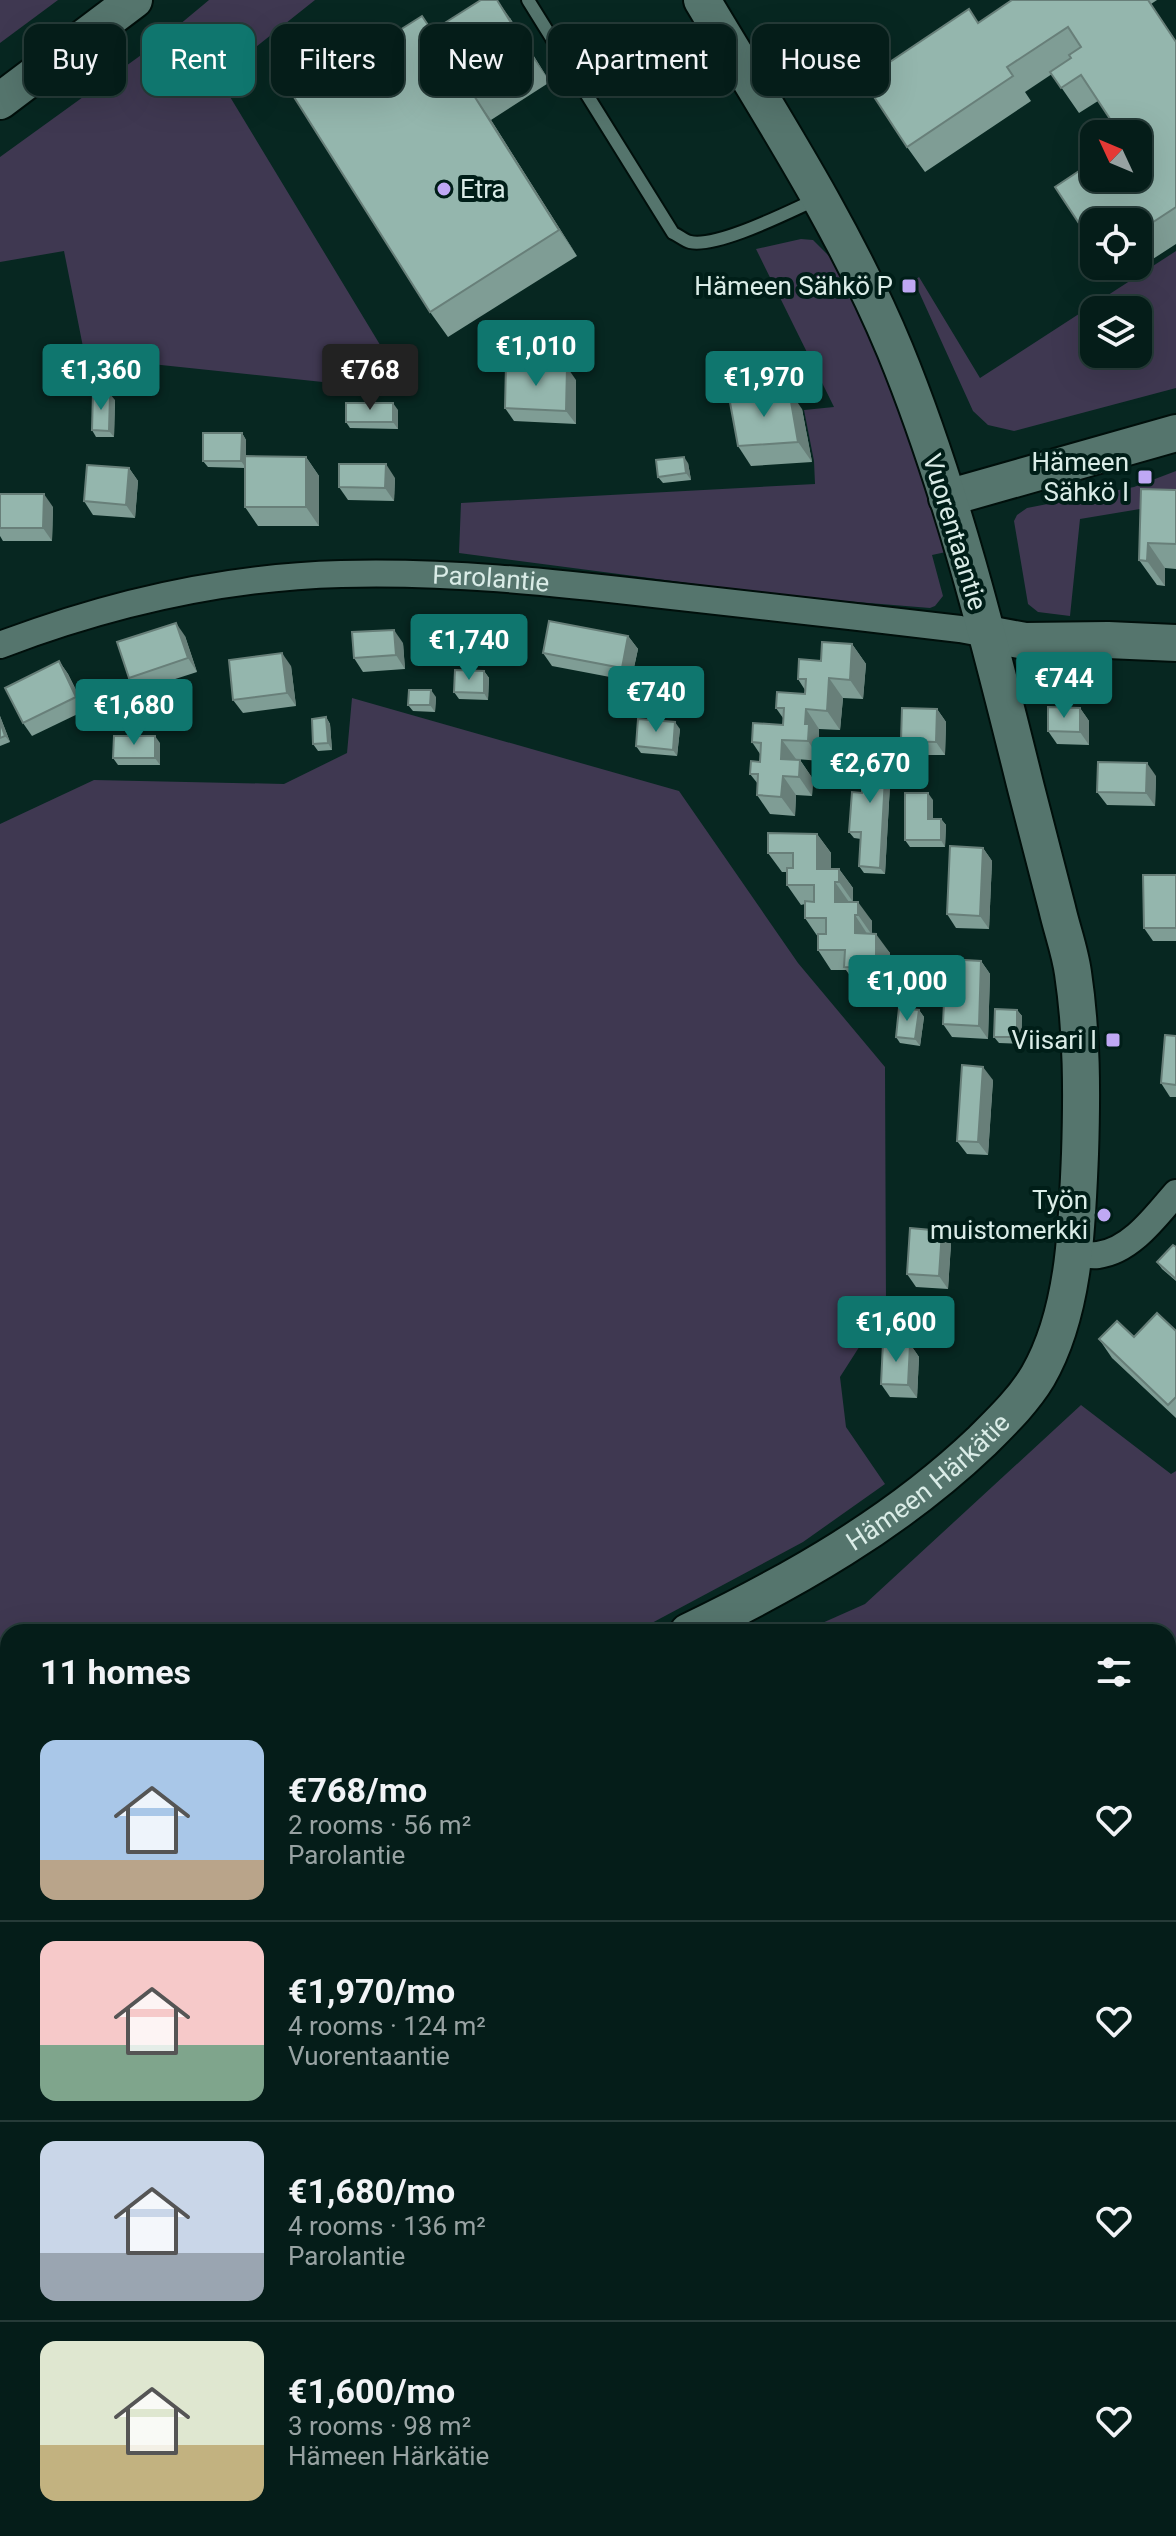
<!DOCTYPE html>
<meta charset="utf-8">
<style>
:root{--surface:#051d19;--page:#0e2622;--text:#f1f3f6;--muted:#97a2a2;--line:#263b38;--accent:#0f766e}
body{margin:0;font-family:Roboto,sans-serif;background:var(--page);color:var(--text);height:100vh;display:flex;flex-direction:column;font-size:30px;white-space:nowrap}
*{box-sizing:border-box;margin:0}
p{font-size:26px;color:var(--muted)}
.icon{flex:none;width:44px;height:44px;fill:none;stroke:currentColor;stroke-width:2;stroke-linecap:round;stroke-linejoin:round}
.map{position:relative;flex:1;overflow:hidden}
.details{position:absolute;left:0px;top:1624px;width:1176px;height:912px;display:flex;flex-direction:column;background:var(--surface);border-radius:24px 24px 0 0;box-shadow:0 8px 32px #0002,0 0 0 2px var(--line)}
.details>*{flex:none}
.hud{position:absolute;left:24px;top:24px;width:1128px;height:72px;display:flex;gap:16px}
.needle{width:52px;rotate:314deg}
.controls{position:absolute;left:1080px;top:120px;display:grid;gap:16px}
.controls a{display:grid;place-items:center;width:72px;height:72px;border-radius:16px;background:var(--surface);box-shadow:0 8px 32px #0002,0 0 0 2px var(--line);font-size:40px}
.price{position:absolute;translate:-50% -68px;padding:0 18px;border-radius:8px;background:var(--accent);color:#fff;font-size:26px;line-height:52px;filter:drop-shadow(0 2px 4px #0008)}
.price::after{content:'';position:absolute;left:50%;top:48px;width:24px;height:18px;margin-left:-12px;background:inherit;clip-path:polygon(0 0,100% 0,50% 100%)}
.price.selected{background:#222;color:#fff}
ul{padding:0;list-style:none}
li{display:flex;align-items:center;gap:24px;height:200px;padding:0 40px}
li+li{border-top:2px solid var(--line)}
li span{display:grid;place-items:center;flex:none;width:224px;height:160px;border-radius:16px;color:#555}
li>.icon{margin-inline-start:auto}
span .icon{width:96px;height:96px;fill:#fffc;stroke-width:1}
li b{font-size:34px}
h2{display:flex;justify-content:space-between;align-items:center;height:96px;padding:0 40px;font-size:34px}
.tag{padding:0 28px;border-radius:16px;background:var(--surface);box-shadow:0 8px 32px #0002,0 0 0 2px var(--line);font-size:28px;line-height:72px}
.tag.selected{background:var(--accent);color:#fff}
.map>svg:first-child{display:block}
</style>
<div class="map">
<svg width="1176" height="2536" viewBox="0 0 1176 2536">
<rect width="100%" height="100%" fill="#072721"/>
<g fill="#3f3851" fill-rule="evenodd">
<path d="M0,0h58l-58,43z"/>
<path d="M209,0h106l-97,77 190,314 -323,-34 -21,-106 -64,11v-105l155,-112z"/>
<path d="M801,239l12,1 20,20 28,58 23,52 35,93 27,89 -14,3 11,41 -8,10 -5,2 -135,-11 -336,-44 2,-50 354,-19 -1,-23 -10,-51 30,-3 -78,-158z"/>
<path d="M1176,251v137l-162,43 -26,-6 -15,-14 -59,-130 5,-4 61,101zM1094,310h44v44h-44z"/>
<path d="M1176,471v32l-96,16 -10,97 -32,-4 -10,-8 -14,-83 3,-6 10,-7 107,-21z"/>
<path d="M352,698l327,93 119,172 87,104 1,238 -46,72 6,50 39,57 -82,58 -168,90h-627v869l-8,1v-1678l94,-44 190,4 63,-31z"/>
<path d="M1081,1405l90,69 5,-3v503l-8,1v-343h-366l63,-28z"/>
</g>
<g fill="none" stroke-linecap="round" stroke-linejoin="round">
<path stroke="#8e8ca4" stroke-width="7" d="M1168,2235l8,4"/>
<defs>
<path id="lane" d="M528,0l145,233c5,2 12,8 17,9 28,6 100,-31 127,-43"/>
<g id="street">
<path id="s1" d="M0,645c108,-41 225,-68 341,-71 106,-3 209,8 313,20 103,11 204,23 306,35l27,5"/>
<path d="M1073,1252c8,2 17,4 25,3 33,-4 58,-39 78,-62"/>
<path d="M1168,2076l8,-1"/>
<path d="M887,2528l5,8"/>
<path d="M1103,2528l1,8"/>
<path d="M15,2536l23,-8"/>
</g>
<g id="secondary">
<path d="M0,101l134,-101"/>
<path d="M947,498l229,-65"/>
<path d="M987,634l38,7 83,-1 68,3"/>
<path id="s2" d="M688,1632c106,-51 208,-109 294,-191 20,-20 41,-40 56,-65 37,-64 39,-150 42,-222 2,-61 2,-121 -7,-181 -3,-22 -11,-43 -16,-65 -10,-40 -21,-80 -31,-120 -36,-145 -74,-299 -131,-438 -51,-123 -125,-236 -193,-350"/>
<path d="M385,2536l1,-8"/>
</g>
</defs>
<use href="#lane" stroke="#000f0b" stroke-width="16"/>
<use href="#street" stroke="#000f0b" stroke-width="30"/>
<use href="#secondary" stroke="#000f0b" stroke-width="40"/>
<use href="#lane" stroke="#55756d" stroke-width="12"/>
<use href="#street" stroke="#55756d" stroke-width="26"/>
<use href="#secondary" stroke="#55756d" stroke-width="36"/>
</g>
<g fill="#7f9d95">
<path d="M1012,0h145l-6,4 25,37v203l-57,37 -11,-15h30v-132l-40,-33 -19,12 -27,-39 -27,18 6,9 -106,71 -18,-25 71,-124z"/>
<path d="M422,16l11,15 77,-13 40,64 -59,38 86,136 -129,81 -18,-25z"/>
<path d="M576,380v44l-62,-3 -9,-13z"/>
<path d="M115,400l-1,37h-18l-4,-7z"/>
<path d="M802,409l10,53 -61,4 -13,-20z"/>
<path d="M398,410v19l-48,-1 -4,-6z"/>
<path d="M242,433l4,7v16l60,1 13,19v50h-61l-13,-19v-39l-37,-1 -5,-6z"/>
<path d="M688,463l3,17 -28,3 -5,-6z"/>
<path d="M129,468l9,13 -3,37 -42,-3 -9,-14z"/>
<path d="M395,478l-1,23 -46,-1 -9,-13z"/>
<path d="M1176,490v79l-11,-1v18l-8,-1 -18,-25z"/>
<path d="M0,494l53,13 -1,34h-49l-3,-5z"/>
<path d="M185,636l12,36 -59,19 -9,-13z"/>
<path d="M628,636l10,13 -7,32 -79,-15 -9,-13z"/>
<path d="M403,643l2,26 -42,3 -9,-14z"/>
<path d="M852,644l14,20 -3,35 -20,-1 -3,32 -21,-1v9l3,5 -1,18 -25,-2 4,1 13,19 -1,17 -16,-1 -1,21 -25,-2 -13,-19 1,-11 -8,-10 10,-12v-8l-8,-12 31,-17v-7l-7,-10 29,-14v-4l-7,-11 23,-18z"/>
<path d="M59,661l9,13 18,36 -54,26 -9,-13z"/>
<path d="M291,666l5,40 -53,7 -10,-13z"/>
<path d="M484,671l5,7 -1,22 -29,-1 -5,-7z"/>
<path d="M436,697l-1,15 -22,-1 -5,-6z"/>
<path d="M1080,708l9,13v24l-32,-1 -9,-13z"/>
<path d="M937,709l9,13 -1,33h-35l-9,-14z"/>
<path d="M0,716l10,26 -10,4z"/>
<path d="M326,717l4,7 2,26 -14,1 -5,-7z"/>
<path d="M680,729l-3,27 -36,-3 -5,-7z"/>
<path d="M887,742l5,7 -7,125 -21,-1 -5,-7 2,-27 -7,-1 -5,-6 13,-39z"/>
<path d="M160,743v22h-42l-5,-7z"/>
<path d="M1156,776l-1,30 -48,-1 -10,-13z"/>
<path d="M933,800v19h8l5,6 -1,22h-35l-5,-7z"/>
<path d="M817,834l14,19v16h8l14,19v14l19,19v13l18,19v34h-32l-12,-17h-15l-13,-20v-13l-13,-19v-14l-4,1 -14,-20v-13h-5l-14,-19z"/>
<path d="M983,848l9,13 -3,68 -33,-1 -9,-14z"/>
<path d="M1176,875v66h-23l-9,-13z"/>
<path d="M981,961l9,13 -2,65 -36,-2 -9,-13z"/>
<path d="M919,1010l5,7 -4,29 -20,-3 -4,-6z"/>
<path d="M1017,1010l5,6 -1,28 -22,-1 -5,-6z"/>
<path d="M1176,1036v61h-6l-9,-14z"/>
<path d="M993,1080l-5,75 -21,-1 -10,-13z"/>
<path d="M942,1231l9,13 -3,45 -32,-2 -9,-13z"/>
<path d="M1176,1247v34l-14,-12 -5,-7z"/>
<path d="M1176,1331v87l-64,-60 -13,-19 35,-2z"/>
<path d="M910,1344l9,13 -2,41 -27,-1 -9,-13z"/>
<path d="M0,2301l4,5 4,17v15l-8,2z"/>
<path d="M1176,2317v140h-8v-139z"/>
<path d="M1141,2528h25l-1,2z"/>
</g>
<g fill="#687f79">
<path d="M497,0l13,18 40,64 -18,-25z"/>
<path d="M473,94l18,26 86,136 -18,-26z"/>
<path d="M567,367l9,13v44l-10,-13z"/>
<path d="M789,390l13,19 10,53 -14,-20z"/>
<path d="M110,394l5,6 -1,37 -5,-6z"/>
<path d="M393,403l5,7v19l-5,-7z"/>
<path d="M242,433l4,7v28l-5,-7z"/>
<path d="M306,457l13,19v50l-13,-19z"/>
<path d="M684,457l4,6 3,17 -5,-7z"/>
<path d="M386,464l9,14 -1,23 -9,-13z"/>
<path d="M129,468l9,13 -3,37 -9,-13z"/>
<path d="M44,494l9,13 -1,34 -9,-13z"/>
<path d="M1148,543l17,25v18l-18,-25z"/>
<path d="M176,623l9,13 12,36 -9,-14z"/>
<path d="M394,630l9,13 2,26 -9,-14z"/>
<path d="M628,636l10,13 -7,32 -9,-13z"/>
<path d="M852,644l14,20 -3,35 -13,-19z"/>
<path d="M282,653l9,13 5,40 -9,-13z"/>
<path d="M59,661l9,13 18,36 -10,-13z"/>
<path d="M484,671l5,7 -1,22 -4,-7z"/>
<path d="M829,678l14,20 -3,32 -13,-19z"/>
<path d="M431,690l5,7 -1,15 -5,-7z"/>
<path d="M1080,708l9,13v24l-9,-13z"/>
<path d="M806,709l13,20v9l3,5 -1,18 -13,-20 -3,-17z"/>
<path d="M937,709l9,13 -1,33 -9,-13z"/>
<path d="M0,716l10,26 -5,-6 -5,-14z"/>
<path d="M326,717l4,7 2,26 -4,-7z"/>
<path d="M675,722l5,7 -3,27 -4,-6z"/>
<path d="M155,736l5,7v22l-5,-7z"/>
<path d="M782,740l14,19 -1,17 -14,-17z"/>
<path d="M887,742l5,7 -7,125 -5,-6z"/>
<path d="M800,760l13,19 -1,17 -13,-19z"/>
<path d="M1147,763l9,13 -1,30 -9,-13z"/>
<path d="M783,776l13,19 -1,21 -14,-19z"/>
<path d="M928,793l5,7v25l-5,-6z"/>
<path d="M941,819l5,6 -1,22 -4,-7z"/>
<path d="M817,834l14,19v35l-14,-19z"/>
<path d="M983,848l9,13 -3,68 -9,-13z"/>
<path d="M839,869l14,19v14l-14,-20z"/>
<path d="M835,882l14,20h-14z"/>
<path d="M858,902l14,19v14l-14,-20z"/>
<path d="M855,915l13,20 -13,-2z"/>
<path d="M876,934l14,19v34l-14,-19z"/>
<path d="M981,961l9,13 -2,65 -9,-13z"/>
<path d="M919,1010l5,7 -4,29 -5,-7z"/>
<path d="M1017,1010l5,6 -1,28 -4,-7z"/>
<path d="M983,1067l10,13 -5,75 -10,-13z"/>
<path d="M942,1231l9,13 -3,45 -9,-13z"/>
<path d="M910,1344l9,13 -2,41 -9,-13z"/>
<path d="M1168,2085l2,3v21l-2,-3z"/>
<path d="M0,2301l4,5 4,17v9l-5,-8 -3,-10z"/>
<path d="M544,2528h4l3,8h-4z"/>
<path d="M1042,2528h17l-1,8h-17z"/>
</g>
<g fill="#94b6ad" stroke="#687f79" stroke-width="2">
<path d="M481,0h16l35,57 -59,37 86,136 -129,82 -136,-215 128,-81 10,15z"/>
<path d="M1012,0h136l28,42v165l-38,25v-10h-44v24l-39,-59 39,-26v17h44v-44h-18l-39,-59 -20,13 -11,-16 21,-14 -2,-3 12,-8 -13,-20 -61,40 6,9 -106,71 -44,-67 106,-71 9,14z"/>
<path d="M506,364l61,3 -1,44 -61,-3z"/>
<path d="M789,390l9,52 -60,4 -9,-49z"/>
<path d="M93,393l17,1 -1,37 -17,-1z"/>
<rect x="346" y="403" width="47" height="19"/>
<path d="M203,433h39l-1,28h-38z"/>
<path d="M245,456l61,1v50h-61z"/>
<path d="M684,457l2,16 -28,4 -2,-17z"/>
<path d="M339,464h47l-1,24 -46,-1z"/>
<path d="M87,465l42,3 -3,37 -42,-4z"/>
<path d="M1141,489l35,1v54l-28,-1 -1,18 -8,-1z"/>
<path d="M0,494h44l-1,34h-43z"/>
<path d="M549,621l79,15 -6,32 -79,-15z"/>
<path d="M176,623l12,35 -59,20 -12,-36z"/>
<path d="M394,630l2,25 -42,3 -2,-26z"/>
<path d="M822,642l30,2 -2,36 -21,-2 -2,33 -21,-2 -1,15h4l-1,17 -26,-1 -1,19 19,1 -1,17 -16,-1 -2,21 -24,-2 1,-21h-8l1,-13 9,1 1,-19 -9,-1 1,-19 30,2 1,-17h-8l1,-16 28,2 1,-15h-8l1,-20 22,2z"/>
<path d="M282,653l5,40 -54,7 -4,-40z"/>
<path d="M59,661l17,36 -53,26 -18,-35z"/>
<path d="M455,670l29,1v22l-30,-1z"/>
<path d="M409,690h22l-1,15h-22z"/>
<path d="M1048,707l32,1v24l-32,-1z"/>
<path d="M902,708l35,1 -1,33 -35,-1z"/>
<path d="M326,717l2,26 -15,1 -1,-25z"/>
<path d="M638,719l37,3 -2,28 -37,-4z"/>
<path d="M0,722l5,14 -5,2z"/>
<path d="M114,736h41v22h-42z"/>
<path d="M865,741l22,1 -7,126 -21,-2 2,-34h-12l3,-40 10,1z"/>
<path d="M1098,762l49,1 -1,30 -49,-1z"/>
<path d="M905,793h23v26h13v21h-36z"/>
<path d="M768,833l49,1v35h22v13h-4v20h23v13h-3v18l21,1v34l-32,-1 1,-17h-27v-16h8v-16h-21v-17l9,1v-17h-27v-17h6v-15h-25z"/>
<path d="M950,846l33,2 -3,68 -33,-2z"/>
<path d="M1143,875h33v53h-32z"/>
<path d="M946,959l35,2 -2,65 -36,-2z"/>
<path d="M899,1008l20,2 -4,29 -19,-2z"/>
<path d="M995,1009l22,1v27h-23z"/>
<path d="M1165,1035l11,1v49l-15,-2z"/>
<path d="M962,1065l21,2 -5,75 -21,-1z"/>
<path d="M910,1228l32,3 -3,45 -32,-2z"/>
<path d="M1173,1245l3,2v32l-19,-17z"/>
<path d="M1157,1313l19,18v66l-8,8 -69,-66 18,-18 17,16z"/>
<path d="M883,1343l27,1 -2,41 -27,-1z"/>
<path d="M1176,2317v120l-8,1v-120z"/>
<path d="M495,2528h49l3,8h-66l-1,-2z"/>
<path d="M1000,2528h42l-1,8h-43z"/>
<path d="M639,2529l3,7h-19z"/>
</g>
<g fill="#bfa8f4" stroke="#001e18" stroke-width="3">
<circle cx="444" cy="189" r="8"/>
<rect x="901" y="278" width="16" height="16" rx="4"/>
<rect x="1137" y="469" width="16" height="16" rx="4"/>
<rect x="1105" y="1032" width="16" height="16" rx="4"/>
<circle cx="1104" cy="1215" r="8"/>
</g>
<g text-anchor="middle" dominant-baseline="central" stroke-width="8" stroke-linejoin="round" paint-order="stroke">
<g font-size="26" fill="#daece7" stroke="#001e18" text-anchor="end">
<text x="460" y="189" text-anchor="start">Etra</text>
<text x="893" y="286">Hämeen Sähkö P</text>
<text x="1129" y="462">Hämeen<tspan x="1129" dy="30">Sähkö I</tspan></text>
<text x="1097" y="1040">Viisari I</text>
<text x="1088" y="1200">Työn<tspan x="1088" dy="30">muistomerkki</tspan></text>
</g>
<g font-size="26" fill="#daece7" stroke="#001e18">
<text transform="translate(955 532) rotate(73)">Vuorentaantie</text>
<text stroke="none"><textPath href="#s1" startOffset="500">Parolantie</textPath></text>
<text stroke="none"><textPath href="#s2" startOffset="284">Hämeen Härkätie</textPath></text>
</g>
</g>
</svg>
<div class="controls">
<a><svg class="needle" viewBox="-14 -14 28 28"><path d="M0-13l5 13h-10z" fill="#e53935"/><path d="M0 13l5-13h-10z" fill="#97a2a2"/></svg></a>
<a><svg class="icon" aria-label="locate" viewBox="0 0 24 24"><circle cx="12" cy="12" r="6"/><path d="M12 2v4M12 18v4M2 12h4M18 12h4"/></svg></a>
<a><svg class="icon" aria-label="layers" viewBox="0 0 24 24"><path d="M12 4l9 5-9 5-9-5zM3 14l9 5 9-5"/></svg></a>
</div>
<b class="price" style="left:536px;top:388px">€1,010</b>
<b class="price" style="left:101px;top:412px">€1,360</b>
<b class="price selected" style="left:370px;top:412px">€768</b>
<b class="price" style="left:764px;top:419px">€1,970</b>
<b class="price" style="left:469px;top:682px">€1,740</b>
<b class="price" style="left:1064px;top:720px">€744</b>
<b class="price" style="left:656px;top:734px">€740</b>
<b class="price" style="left:134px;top:747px">€1,680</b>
<b class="price" style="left:870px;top:805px">€2,670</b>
<b class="price" style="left:907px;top:1023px">€1,000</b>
<b class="price" style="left:896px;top:1364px">€1,600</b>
<div class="hud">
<a class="tag">Buy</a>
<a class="tag selected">Rent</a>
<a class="tag">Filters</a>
<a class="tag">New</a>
<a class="tag">Apartment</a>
<a class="tag">House</a>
</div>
<section class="details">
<h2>11 homes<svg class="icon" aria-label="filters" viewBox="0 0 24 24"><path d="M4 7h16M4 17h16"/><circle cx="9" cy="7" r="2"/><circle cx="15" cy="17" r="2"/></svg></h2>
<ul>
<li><span style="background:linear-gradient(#a9c7e8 75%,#b9a48a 0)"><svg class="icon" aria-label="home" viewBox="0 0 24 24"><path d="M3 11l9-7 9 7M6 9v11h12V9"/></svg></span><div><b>€768/mo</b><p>2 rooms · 56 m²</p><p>Parolantie</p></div><svg class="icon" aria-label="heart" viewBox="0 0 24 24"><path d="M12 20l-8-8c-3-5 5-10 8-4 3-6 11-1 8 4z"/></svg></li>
<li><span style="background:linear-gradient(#f6c9c9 65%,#7fa58c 0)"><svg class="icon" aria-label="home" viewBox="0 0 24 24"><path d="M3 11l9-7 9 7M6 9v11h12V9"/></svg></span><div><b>€1,970/mo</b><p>4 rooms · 124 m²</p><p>Vuorentaantie</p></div><svg class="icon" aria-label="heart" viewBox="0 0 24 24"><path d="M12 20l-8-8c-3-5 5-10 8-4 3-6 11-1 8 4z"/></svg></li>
<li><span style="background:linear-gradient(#c9d6e8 70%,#9aa5b1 0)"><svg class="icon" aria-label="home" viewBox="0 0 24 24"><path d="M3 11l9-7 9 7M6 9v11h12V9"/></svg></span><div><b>€1,680/mo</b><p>4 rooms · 136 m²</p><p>Parolantie</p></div><svg class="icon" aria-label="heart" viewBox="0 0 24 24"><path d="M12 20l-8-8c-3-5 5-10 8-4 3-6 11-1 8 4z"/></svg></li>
<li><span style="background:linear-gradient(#dfe7d0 65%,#c2b280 0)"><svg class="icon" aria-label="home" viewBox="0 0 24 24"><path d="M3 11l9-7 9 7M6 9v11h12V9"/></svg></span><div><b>€1,600/mo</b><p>3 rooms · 98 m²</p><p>Hämeen Härkätie</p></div><svg class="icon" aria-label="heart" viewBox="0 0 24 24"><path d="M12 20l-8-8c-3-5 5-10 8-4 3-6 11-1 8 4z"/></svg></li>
</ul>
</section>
</div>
